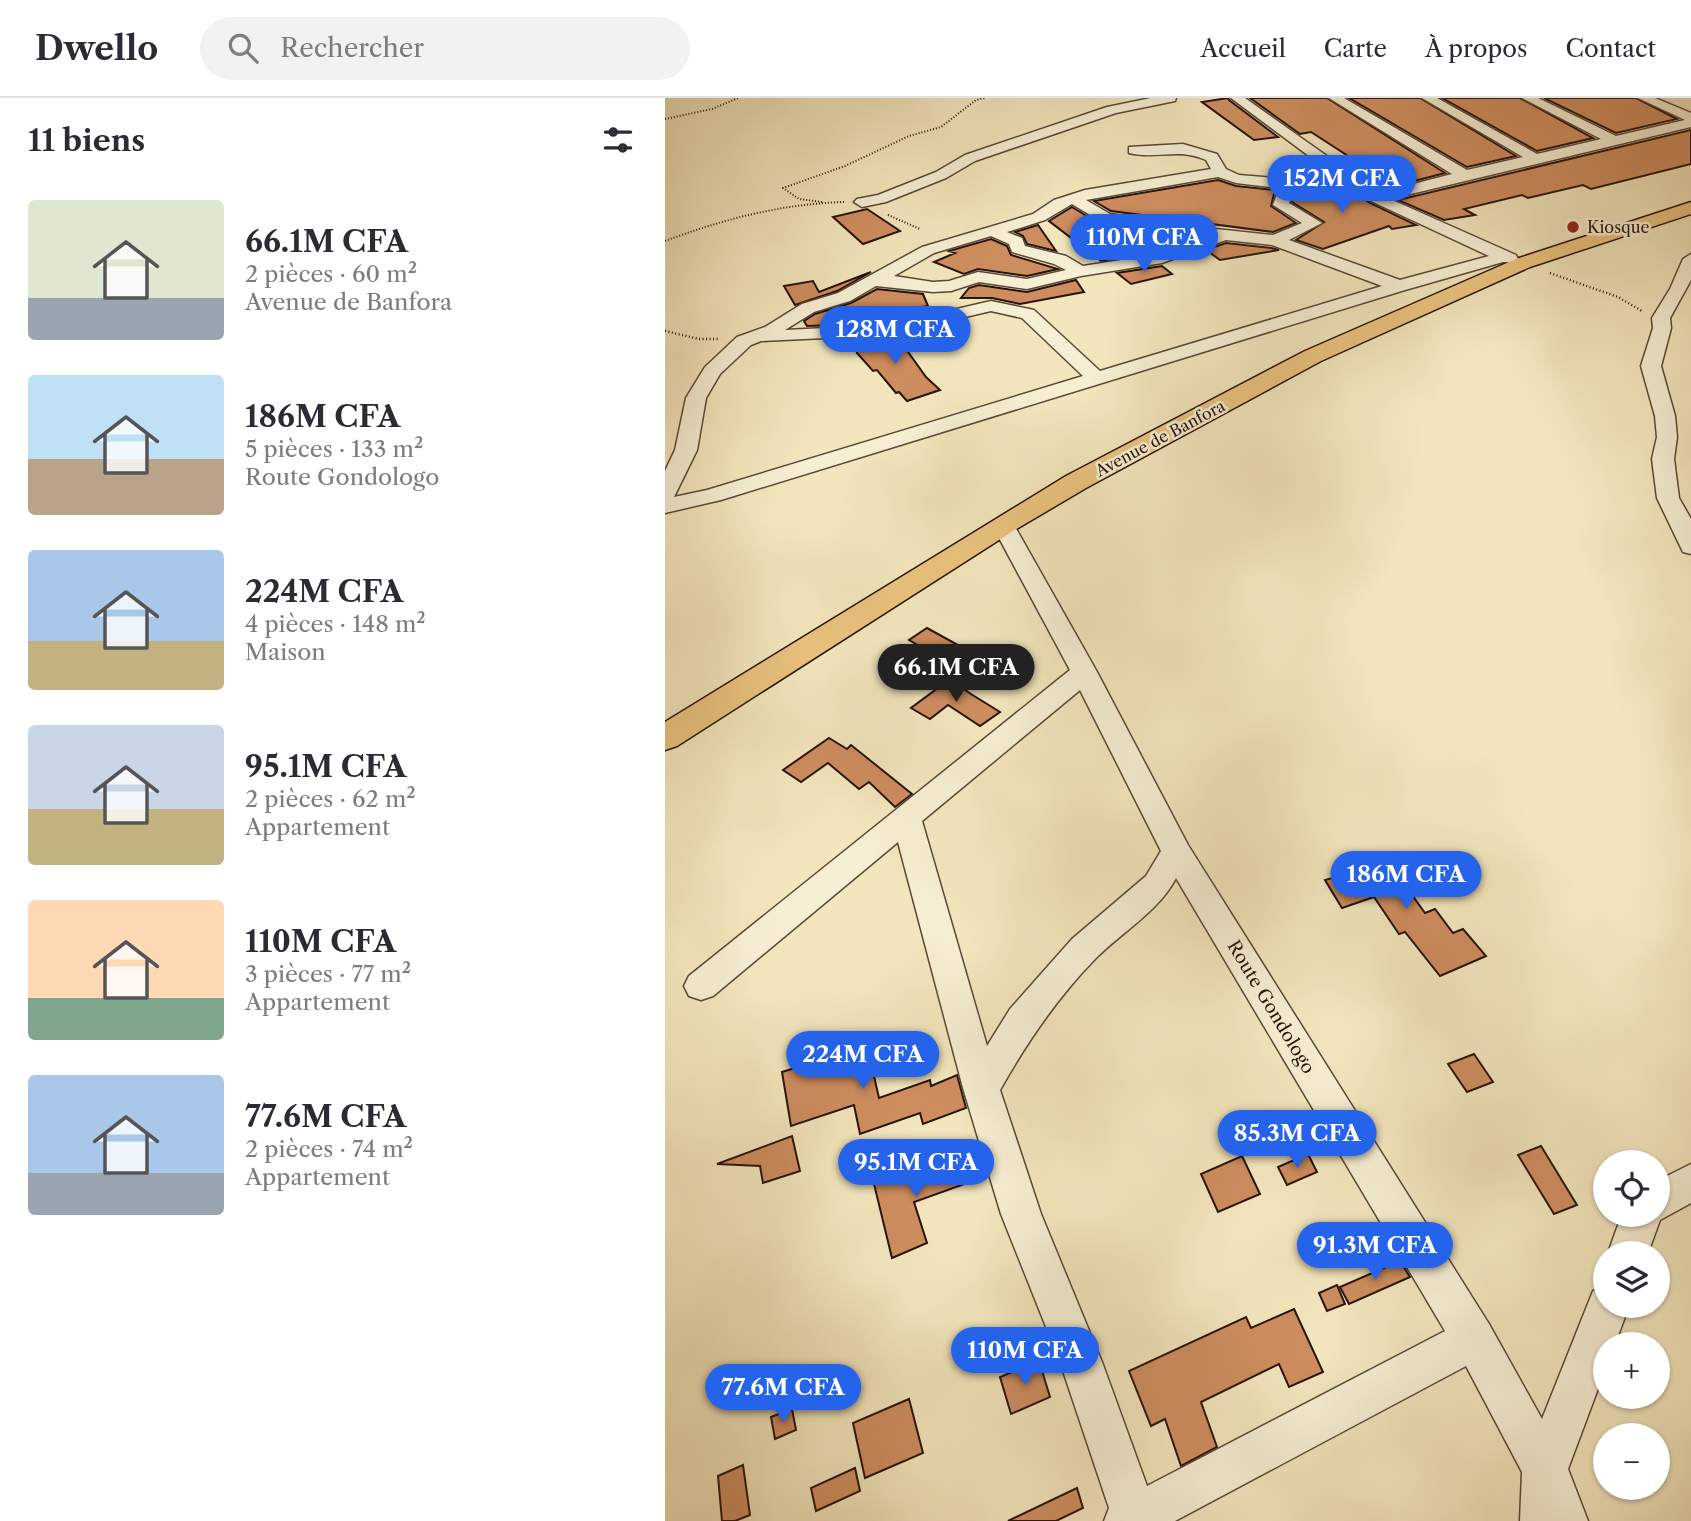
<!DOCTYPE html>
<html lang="fr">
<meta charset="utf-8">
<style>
:root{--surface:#fff;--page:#f2f2f3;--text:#2b2b33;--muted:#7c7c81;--line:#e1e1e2;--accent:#2563eb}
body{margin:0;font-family:"Libre Caslon Text",serif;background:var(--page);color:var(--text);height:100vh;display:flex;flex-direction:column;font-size:26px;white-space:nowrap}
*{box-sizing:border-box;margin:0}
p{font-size:23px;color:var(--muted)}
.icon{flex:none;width:38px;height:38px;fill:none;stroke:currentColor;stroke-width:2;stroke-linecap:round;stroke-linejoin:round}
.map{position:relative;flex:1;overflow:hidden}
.drawer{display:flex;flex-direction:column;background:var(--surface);width:665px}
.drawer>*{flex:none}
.buttons{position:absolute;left:928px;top:1052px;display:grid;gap:14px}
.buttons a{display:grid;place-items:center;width:77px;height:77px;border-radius:50%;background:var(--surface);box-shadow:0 2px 5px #0004;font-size:35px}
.price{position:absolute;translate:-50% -60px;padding:0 16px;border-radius:24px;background:var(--accent);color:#fff;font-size:23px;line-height:46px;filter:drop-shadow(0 2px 4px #0008)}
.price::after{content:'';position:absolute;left:50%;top:42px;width:21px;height:16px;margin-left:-10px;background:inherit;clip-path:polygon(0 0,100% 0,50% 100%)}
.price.selected{background:#222;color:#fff}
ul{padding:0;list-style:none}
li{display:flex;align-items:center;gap:21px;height:175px;padding:0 28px}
li span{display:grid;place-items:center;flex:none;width:196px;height:140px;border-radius:7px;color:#555}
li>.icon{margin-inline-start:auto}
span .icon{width:84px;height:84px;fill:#fffc;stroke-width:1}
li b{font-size:30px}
h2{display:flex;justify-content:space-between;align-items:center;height:84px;padding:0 28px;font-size:30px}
header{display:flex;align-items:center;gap:42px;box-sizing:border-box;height:98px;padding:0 35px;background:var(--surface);border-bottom:2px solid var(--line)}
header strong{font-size:33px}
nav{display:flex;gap:38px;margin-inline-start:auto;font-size:24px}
.search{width:490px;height:63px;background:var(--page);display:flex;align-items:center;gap:18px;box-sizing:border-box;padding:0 24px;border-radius:38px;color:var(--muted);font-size:26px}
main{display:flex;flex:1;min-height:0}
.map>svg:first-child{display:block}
</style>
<header>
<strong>Dwello</strong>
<div class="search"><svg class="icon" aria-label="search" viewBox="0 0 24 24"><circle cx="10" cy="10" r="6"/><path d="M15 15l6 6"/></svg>Rechercher</div>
<nav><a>Accueil</a><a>Carte</a><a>À propos</a><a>Contact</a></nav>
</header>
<main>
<section class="drawer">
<h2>11 biens<svg class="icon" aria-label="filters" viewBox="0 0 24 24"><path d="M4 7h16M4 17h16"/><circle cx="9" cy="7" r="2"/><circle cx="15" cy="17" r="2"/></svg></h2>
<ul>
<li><span style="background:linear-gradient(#dfe7d0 70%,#9aa5b1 0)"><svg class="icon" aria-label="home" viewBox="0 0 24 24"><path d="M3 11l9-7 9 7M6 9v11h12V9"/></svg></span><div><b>66.1M CFA</b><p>2 pièces · 60 m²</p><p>Avenue de Banfora</p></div></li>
<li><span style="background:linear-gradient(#bfe0f5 60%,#b9a48a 0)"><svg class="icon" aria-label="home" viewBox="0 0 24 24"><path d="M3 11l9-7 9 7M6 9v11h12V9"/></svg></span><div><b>186M CFA</b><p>5 pièces · 133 m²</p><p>Route Gondologo</p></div></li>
<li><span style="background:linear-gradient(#a9c7e8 65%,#c2b280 0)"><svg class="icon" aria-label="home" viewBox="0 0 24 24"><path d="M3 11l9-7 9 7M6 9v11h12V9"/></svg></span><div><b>224M CFA</b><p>4 pièces · 148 m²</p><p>Maison</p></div></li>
<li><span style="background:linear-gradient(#c9d6e8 60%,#c2b280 0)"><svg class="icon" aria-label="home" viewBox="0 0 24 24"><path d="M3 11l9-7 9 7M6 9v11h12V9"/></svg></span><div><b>95.1M CFA</b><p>2 pièces · 62 m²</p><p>Appartement</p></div></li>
<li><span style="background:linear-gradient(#ffd9b3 70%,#7fa58c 0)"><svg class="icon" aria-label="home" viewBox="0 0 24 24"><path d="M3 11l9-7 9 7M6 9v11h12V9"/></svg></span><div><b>110M CFA</b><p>3 pièces · 77 m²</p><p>Appartement</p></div></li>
<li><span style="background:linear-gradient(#a9c7e8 70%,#9aa5b1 0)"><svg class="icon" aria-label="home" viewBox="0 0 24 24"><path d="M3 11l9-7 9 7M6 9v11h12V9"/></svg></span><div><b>77.6M CFA</b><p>2 pièces · 74 m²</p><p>Appartement</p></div></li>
</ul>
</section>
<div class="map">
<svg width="1026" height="1423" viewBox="0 0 1026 1423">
<rect width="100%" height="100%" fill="#f3e6bd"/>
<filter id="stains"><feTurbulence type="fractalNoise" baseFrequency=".00286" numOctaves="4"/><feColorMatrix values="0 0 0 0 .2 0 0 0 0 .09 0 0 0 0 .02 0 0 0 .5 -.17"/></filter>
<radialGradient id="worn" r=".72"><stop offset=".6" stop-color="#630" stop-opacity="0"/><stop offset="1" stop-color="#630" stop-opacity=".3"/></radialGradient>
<g fill="#ce8d5f" stroke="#27130a" stroke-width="2">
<path d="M563,0l1,2 49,37 -24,3 -52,-38z"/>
<path d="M585,0h77l118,75 -65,17 -14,-9 12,-2 -18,-11 5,-1 -54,-35 -11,2z"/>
<path d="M684,0h71l96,58 -49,11z"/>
<path d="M777,0h78l73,40 -56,13z"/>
<path d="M879,0h92l41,21 -61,14z"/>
<path d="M1026,32v34l-100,25 -8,-4 -55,13 -6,-3 -58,14 11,6 -31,5 -46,-20z"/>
<path d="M553,82l18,6 39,4 -4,16 25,17 -23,9 -162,-21 -17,-10z"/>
<path d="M677,86l28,19 46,22 -24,4 -3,-3 -66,23 -27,-9 28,-18 -32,-20 4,-12z"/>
<path d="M407,109l28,17 94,15 -36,12 -57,10 -52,-40z"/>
<path d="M202,111l33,22 -37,13 -30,-27z"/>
<path d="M373,127l18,26 -29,-7 -4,-8 -8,-4z"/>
<path d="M326,141l16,7 4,9 47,14 -31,7 -49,-7 -14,5 -30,-12 21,-9 -6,-2z"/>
<path d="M561,145l45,5 8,2 -59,10 -11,-8 -24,5z"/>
<path d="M497,168l10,8 -41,10 -14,-11z"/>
<path d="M206,174l-34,19 -42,14 -11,-19 29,-5 6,11z"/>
<path d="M411,182l8,12 -64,12 -28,-6h-31l8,-10 10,-3 48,7z"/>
<path d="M212,191l46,5 5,12 -41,6 5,9 -4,1 -39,2 -3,-10 -9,11 -30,1 -3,-5 11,-7 36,-11z"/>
<path d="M235,237l4,7h-3l25,35 14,13 -33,11 -8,-9 -3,1 -19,-23 -4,1 -16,-18 -4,-14z"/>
<path d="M262,530l51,28 -19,13 -50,-29z"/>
<path d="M285,581l21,15 29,18 -20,14 -32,-21 -18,14 -19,-11z"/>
<path d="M164,640l18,11 4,-4 61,49 -17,13 -26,-25 -10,7 -31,-26 -27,19 -18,-12z"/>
<path d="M734,754l16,21 -15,5 25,35 10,-4 18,24 10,-4 23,27 -46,20 -35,-44 -6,2 -25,-37 -32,11 -17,-28 11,-3 -2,-3z"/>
<path d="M199,935l15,65 51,-18 1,6 26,-11 9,33 -43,16 -3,-11 -60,21 -6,-29 -63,21 -9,-54 54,-17 -3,-13z"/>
<path d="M809,956l19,28 -26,10 -19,-28z"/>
<path d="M127,1038l8,35 -37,12 -3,-17 -43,-2z"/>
<path d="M876,1048l36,59 -23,9 -36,-59z"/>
<path d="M298,1054l10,29 -59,21 13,41 -35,15 -18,-74z"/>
<path d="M643,1056l9,18 -30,13 -9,-18z"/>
<path d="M577,1058l18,38 -42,18 -17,-38z"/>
<path d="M735,1163l10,16 -61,27 -9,-17z"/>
<path d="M672,1187l8,19 -18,7 -8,-18z"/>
<path d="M629,1211l29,63 -34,15 -10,-23 -78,38 16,45 -36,19 -16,-47 -14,7 -22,-55 117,-54 5,11z"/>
<path d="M374,1263l11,36 -39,17 -11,-37z"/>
<path d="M244,1301l14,54 -58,25 -12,-55z"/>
<path d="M127,1311l4,21 -21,9 -4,-22z"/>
<path d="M78,1367l7,50 -15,6h-13l-4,-45z"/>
<path d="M190,1370l5,23 -44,20 -5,-23z"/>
<path d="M412,1390l6,20 -27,13h-48z"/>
</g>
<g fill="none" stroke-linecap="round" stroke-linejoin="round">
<defs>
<g id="minor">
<path d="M486,0h25l-1,3 -59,12 -141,48 -29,17 -60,24 -24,5 -8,-5 3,-3 21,-4 58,-23 29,-17 142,-48z"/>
<path d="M566,0h14l134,95 73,-19 -123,-76h15l123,72 56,-13 -101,-59h15l100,56 64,-15 -79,-41h16l78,38 69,-16 -47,-22h17l36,15v14l-301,72 126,56 2,4 -2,4 -13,-1 -98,28 -684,210 -56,13v-42l10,-21 11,-52 19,-31 32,-30 28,-10 37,-23 36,-11 84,-46 111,-33 21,-14 31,-10 126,-21 -5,-9c-28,-13 -49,0 -77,-7v-6l54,-3 34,10 9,15 13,6 46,4 36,-14zM665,74l41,29 118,55 -89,24 -111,-40 33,-17 -33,-20 5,-16zM553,79l18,6 43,5 -6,17 29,18 -29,12 -76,-8 -87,-13 -24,-14zM407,106l28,17 105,17 -46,16 -76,12 -17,-10 -41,-10 -3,-8 -15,-6 38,-12zM326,138l18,8 3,8 42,12 12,6 -39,9 -49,-7 -29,9 -16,1 -39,-6 40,-23zM561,142l46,5 110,41 -282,85 -66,-61 -43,-9 -103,24 -103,5 29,-18 36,-11 26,-15 57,6 18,-1 28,-9 48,7 54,-13 81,-13zM326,213l31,7 61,58 -376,114 -33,7 23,-47 9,-52 14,-24 31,-29 10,-4 127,-6z"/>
<path d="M1026,156v26l-21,38 1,10 -10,38 14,50 2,21 -3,22 5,39 12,21v35l-8,-2 -26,-54 -5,-39 5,-22 -2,-21 -14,-50 12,-38 -1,-10 18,-29 13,-30z"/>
<path d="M338,420l8,2 3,5 83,147 91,173 301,479 53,95 51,-128 12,-4v19h24l-14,38h-10v26l-37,99 20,52h-68l2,-49 -56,-106 -291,155h-71l5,-13 -49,-146 -59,-148 -38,-126 -65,-246 -185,154 -12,4 -12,-4 -5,-10 5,-10 381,-306 -78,-145 3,-5zM415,592l81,161 -15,25 -74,63 -62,70 -23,37 -65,-225zM511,780l269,453 -298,155 -45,-124 -61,-148 -41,-124c27,-48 57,-92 96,-132 26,-26 63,-47 80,-80z"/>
<path d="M1026,1066v39l-31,17 -12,33h-40l14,-39h35v-33z"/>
</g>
<path id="major" d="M1026,104v12l-161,53 -209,94 -235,127 -73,43 -336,215 -12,4v-28l401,-246 239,-125 211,-92z"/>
</defs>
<use href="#minor" stroke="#5a4837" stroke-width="3"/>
<use href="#major" stroke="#27130a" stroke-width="3"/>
<g stroke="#27130a" stroke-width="2" stroke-dasharray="1 2" stroke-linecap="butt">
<path d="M0,21l47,-10 26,-11"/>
<path d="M157,104l-23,-3 -16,-11 62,-22 64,-30 32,-9 35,-27 9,-2"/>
<path d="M223,117l32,14"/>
<path d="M0,143c59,-22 116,-37 179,-39"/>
</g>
<g stroke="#27130a" stroke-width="2.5" stroke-dasharray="1 2.5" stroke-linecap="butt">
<path d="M885,175l68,24 24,14"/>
<path d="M0,233l34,8h19"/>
</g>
<use href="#minor" fill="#f7efd4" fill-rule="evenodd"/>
<use href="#major" fill="#eac37e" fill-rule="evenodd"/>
</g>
<circle fill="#8f2418" stroke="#f7efd4" stroke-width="2.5" cx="908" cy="129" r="7"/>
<g text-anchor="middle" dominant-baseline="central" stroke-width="5" stroke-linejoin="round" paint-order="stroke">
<g font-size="16" fill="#27130a" stroke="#f7efd4" text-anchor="start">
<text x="922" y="129">Kiosque</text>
</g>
<g font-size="16" fill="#27130a" stroke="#f7efd4">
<text transform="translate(495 340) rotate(-28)">Avenue de Banfora</text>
</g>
<g font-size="18" fill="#27130a" stroke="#f7efd4">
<text transform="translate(606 909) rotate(59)">Route Gondologo</text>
</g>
</g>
<rect width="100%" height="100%" filter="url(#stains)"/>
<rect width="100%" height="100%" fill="url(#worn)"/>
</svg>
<div class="buttons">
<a><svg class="icon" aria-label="locate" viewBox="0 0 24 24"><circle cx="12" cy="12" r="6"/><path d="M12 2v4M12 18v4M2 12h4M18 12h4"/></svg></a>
<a><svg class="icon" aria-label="layers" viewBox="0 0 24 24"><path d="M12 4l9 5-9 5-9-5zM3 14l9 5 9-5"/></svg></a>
<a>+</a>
<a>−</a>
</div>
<b class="price" style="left:677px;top:117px">152M CFA</b>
<b class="price" style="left:479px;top:176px">110M CFA</b>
<b class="price" style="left:230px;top:268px">128M CFA</b>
<b class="price selected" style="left:291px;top:606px">66.1M CFA</b>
<b class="price" style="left:741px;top:813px">186M CFA</b>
<b class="price" style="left:198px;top:993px">224M CFA</b>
<b class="price" style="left:632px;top:1072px">85.3M CFA</b>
<b class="price" style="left:251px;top:1101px">95.1M CFA</b>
<b class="price" style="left:710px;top:1184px">91.3M CFA</b>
<b class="price" style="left:360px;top:1289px">110M CFA</b>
<b class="price" style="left:118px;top:1326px">77.6M CFA</b>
</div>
</main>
